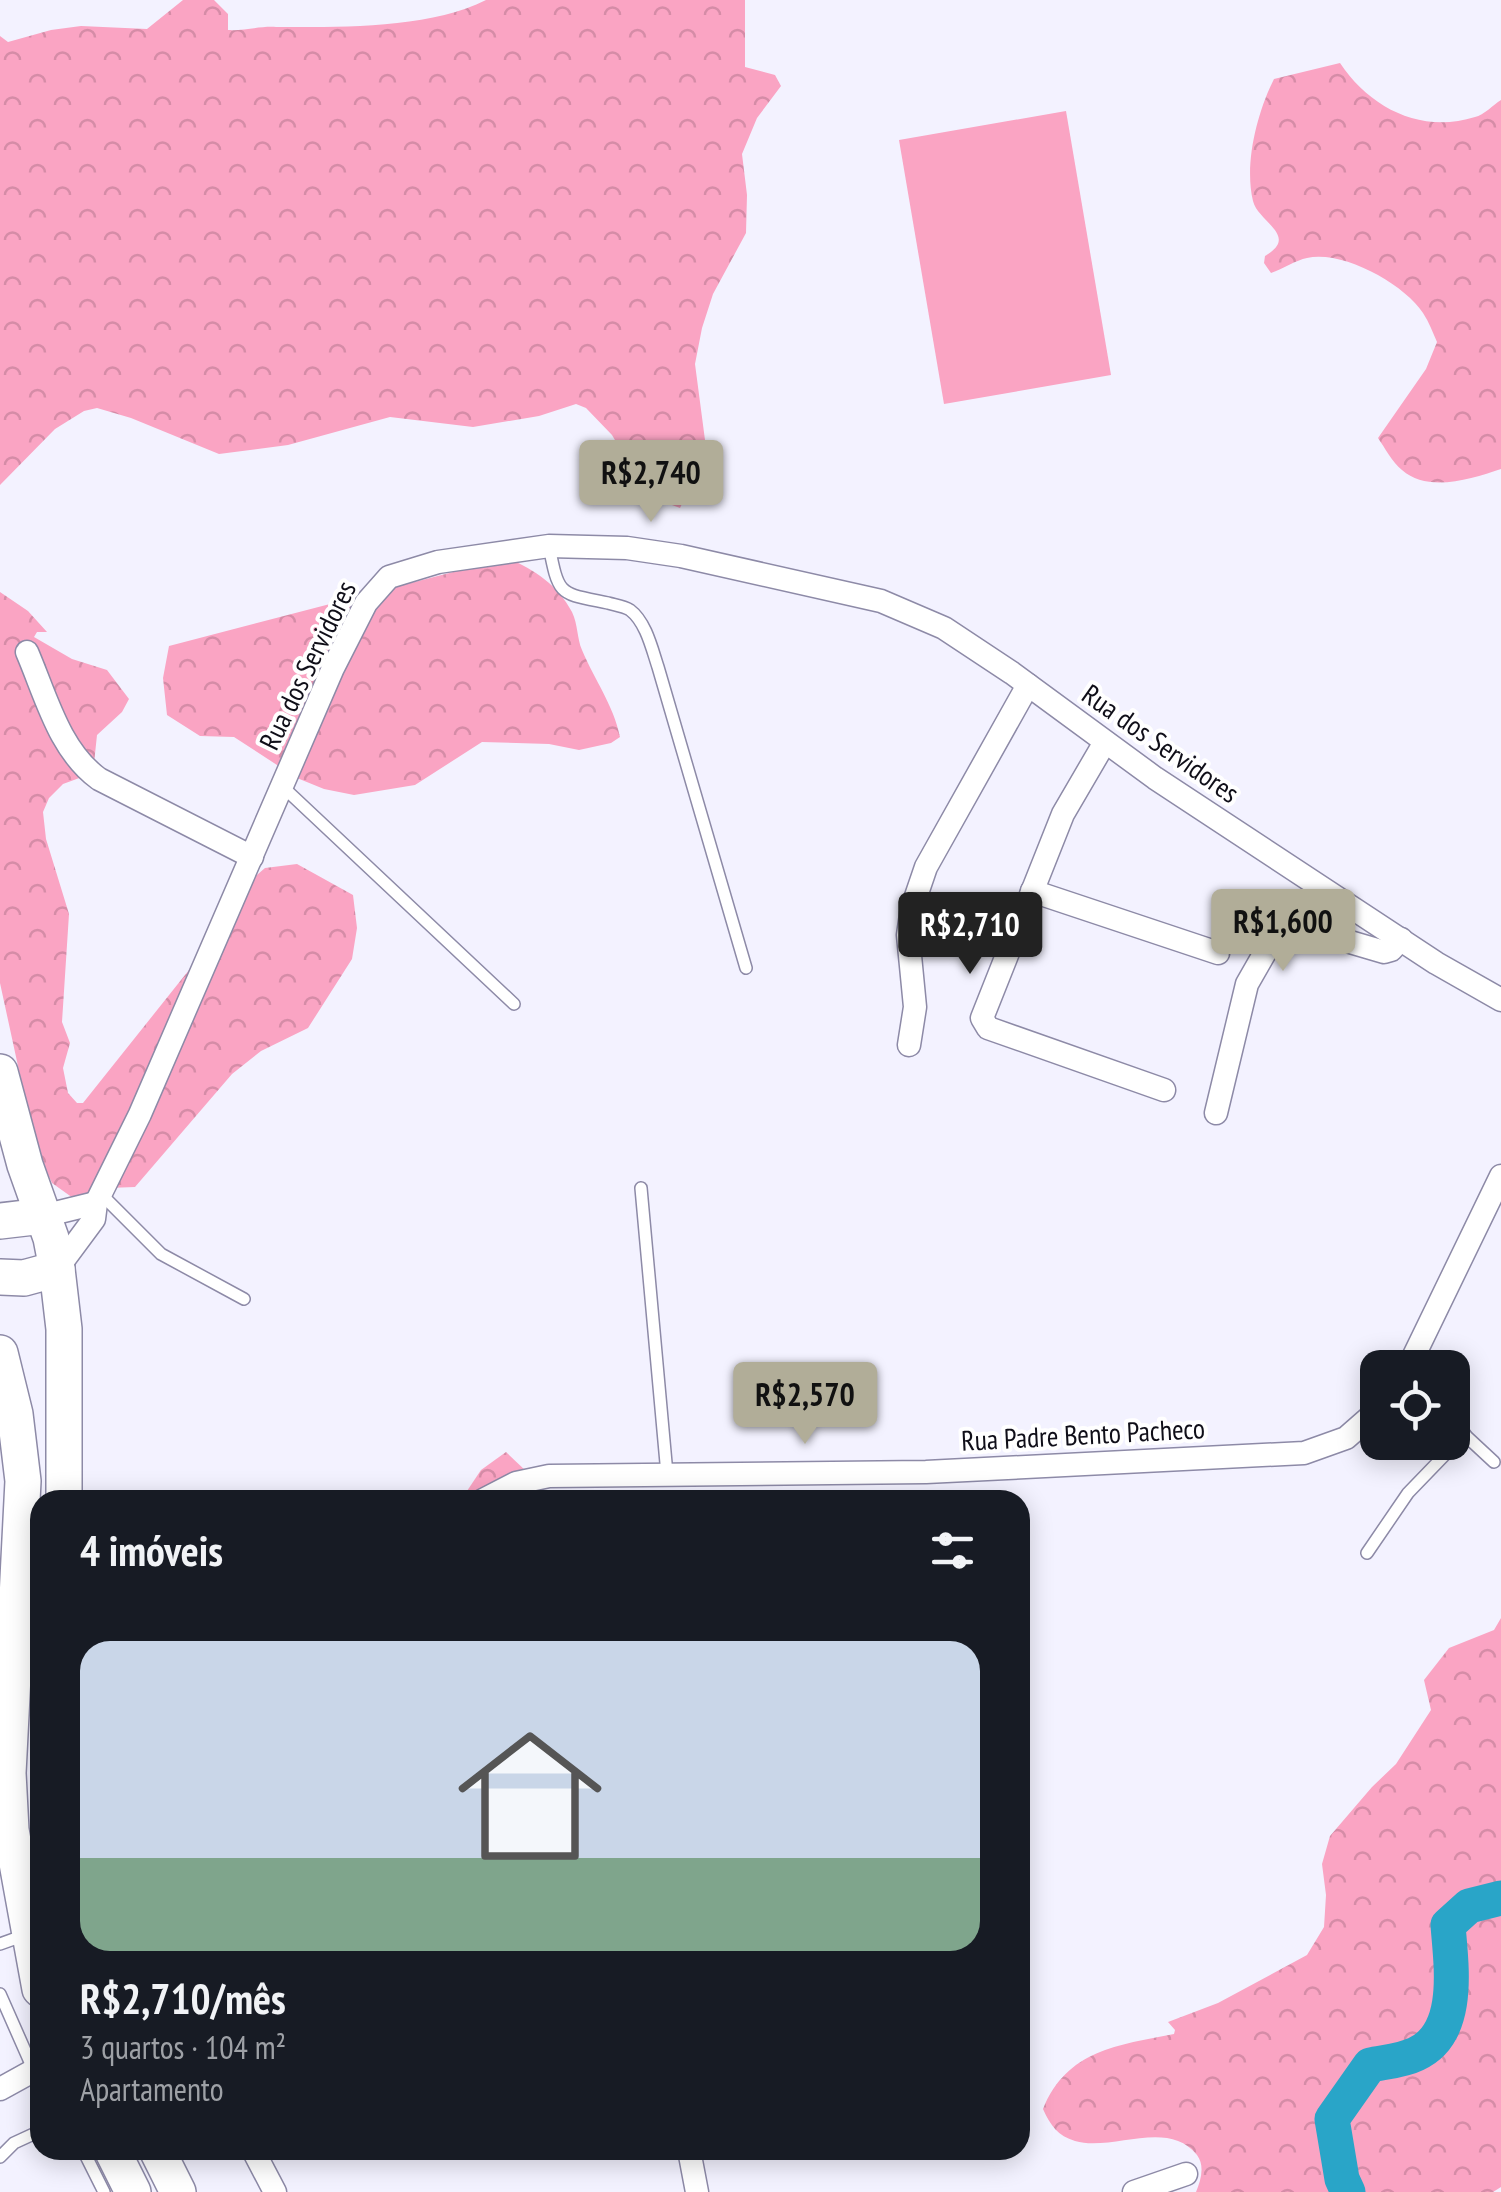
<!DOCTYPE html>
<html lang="pt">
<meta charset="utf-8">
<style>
:root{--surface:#171b24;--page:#242831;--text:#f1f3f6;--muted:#9ea1a6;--line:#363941;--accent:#b1ad98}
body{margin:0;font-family:"PT Sans Narrow",sans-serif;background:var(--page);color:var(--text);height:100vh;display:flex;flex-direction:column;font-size:38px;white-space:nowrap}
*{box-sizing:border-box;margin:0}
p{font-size:32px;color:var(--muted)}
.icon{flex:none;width:55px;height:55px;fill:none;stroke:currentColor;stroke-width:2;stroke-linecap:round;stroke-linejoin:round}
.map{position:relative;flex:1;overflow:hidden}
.side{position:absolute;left:30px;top:1490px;width:1000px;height:670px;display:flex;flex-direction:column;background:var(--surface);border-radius:30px;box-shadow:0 5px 25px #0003}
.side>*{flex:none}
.fabs{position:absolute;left:1360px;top:1350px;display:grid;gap:20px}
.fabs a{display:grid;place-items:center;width:110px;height:110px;border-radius:20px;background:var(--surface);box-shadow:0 5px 25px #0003;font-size:50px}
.price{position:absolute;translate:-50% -85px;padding:0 22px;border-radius:10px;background:var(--accent);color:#111;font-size:32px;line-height:65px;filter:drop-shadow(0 2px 5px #0008)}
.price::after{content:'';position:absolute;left:50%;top:60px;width:30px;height:22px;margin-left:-15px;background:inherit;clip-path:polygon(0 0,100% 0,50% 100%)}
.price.selected{background:#222;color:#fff}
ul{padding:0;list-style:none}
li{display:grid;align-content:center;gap:20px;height:530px;padding:0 50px}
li+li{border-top:2px solid var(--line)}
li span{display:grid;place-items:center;height:310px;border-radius:30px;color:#555}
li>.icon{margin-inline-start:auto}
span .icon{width:180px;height:180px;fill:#fffc;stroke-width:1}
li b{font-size:42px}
h2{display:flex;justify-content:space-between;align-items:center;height:120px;padding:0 50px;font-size:42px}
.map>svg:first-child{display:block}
</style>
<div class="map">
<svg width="1501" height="2192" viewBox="0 0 1501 2192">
<defs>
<pattern id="forest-crowns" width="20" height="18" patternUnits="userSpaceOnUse" patternTransform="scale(2.5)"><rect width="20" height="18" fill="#faa4c3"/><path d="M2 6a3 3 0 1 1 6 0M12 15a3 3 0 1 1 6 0" fill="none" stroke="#d58ca7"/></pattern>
</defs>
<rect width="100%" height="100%" fill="#f3f2ff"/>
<g fill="url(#forest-crowns)">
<path d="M183,0h31l14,14v16c16,1 32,-4 48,-3 64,0 153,2 210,-27h259v67l30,8 6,11 -24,32 -15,36 5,41 -1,38 -33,61 -11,34 -7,36 10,76 -9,35 -16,33 -32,-12 -36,-61 -26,-27 -10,-4 -37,12 -66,11 -83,-10 -102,28 -69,9 -88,-36 -34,-10 -13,3 -29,18 -55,56v-449l8,6 43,-12 30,-4 66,3z"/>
<path d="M1340,63c30,45 81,71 135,54 9,-2 18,-12 26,-17v369c-30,10 -73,24 -99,1 -10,-8 -17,-22 -24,-32l48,-69 11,-27c-4,-9 -8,-20 -14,-29 -19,-29 -80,-63 -116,-55 -11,2 -24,11 -36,15l-7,-10 1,-7c35,-20 -7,-34 -12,-55 -9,-37 4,-88 21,-122z"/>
<path d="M507,558c27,11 51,27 65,54 6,12 5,27 10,38 13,31 31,54 38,87l-9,6 -32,7 -30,-6 -67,-2 -67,43 -61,10 -30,-6 -27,-11 -63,-41 -34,-1 -33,-21 -4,-37 6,-32z"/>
<path d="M0,592l28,19 19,21h-10l-3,5 38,22 35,11 22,29 -7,13 -25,23 -4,38 -30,11 -14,14 -6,14 3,27 23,75 -7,108 8,21 -7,25 5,25 9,10h6l106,-133 53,-82 23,-20 32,-4 56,31 4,33 -5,31 -44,69 -47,23 -29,23 -97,113 -27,1 -35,10 -21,-15 -16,-34 -36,-166z"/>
<path d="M506,1452l21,20 -5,28h-61l20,-30z"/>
<path d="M1501,1618v569l-8,5h-297c5,-12 9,-26 1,-37 -29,-37 -85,-3 -122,-14 -17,-5 -25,-16 -32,-32 24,-59 75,-64 131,-75l1,-4 -7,-8 50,-19 89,-48 17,-28 2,-32 -4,-31 8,-28 42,-49 24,-23 35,-54 -7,-30 25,-32 45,-18z"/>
</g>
<path fill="#faa4c3" d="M1066,111l45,264 -167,29 -45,-264z"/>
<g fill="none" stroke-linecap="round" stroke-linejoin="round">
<path stroke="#29a5c8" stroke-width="35" d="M1348,2192l-6,-13 -10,-60 38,-54c14,-3 32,-4 46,-11 46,-21 35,-89 32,-129l21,-19 32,-8"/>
<defs>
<g id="lane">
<path d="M549,546c10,51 10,47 59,57 7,2 16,3 22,7 16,12 22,39 28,57l88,301"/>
<path d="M282,786l232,218"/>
<path d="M641,1188l26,286"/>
<path d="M101,1194l60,60 83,45"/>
<path d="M1452,1423l42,39"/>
<path d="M1367,1553l41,-60 57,-59"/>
<path d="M0,1944l25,-9"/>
<path d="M0,1994l34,77"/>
<path d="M83,2150l21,42"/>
<path d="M0,2157l14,-14 26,-12"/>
</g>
<g id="street">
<path d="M27,652c19,44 32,98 72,127l153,78"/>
<path d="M1105,742l-42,72 -81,204 6,10 176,62"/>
<path d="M1032,891l186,62"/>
<path d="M909,1045l6,-38 -7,-72 4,-27 14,-41 102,-182"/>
<path d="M1216,1113l31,-129 20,-35 23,-13 26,-4 68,20 7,-2 10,-11"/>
<path d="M43,1216l53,-13"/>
<path d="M57,1269l37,-50 2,-16 44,-89 193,-446 33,-65 23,-26 49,-15 111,-16 78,2 54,8 200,45 63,27 68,45 143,105 281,185 65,37"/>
<path d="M1408,1368l93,-192"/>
<path d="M483,1500l33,-17 33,-7 377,-4 378,-19 42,-15 32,-28"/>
<path d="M0,2089l40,-22"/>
<path d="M253,2150l22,42"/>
<path d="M689,2150l8,42"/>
<path d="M1134,2192l52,-18"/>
</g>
<g id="primary">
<path d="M0,1072l25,93 26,73 6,31 7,60v171"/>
<path d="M0,1221l43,-5"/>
<path d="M0,1277l24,1 33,-9"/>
<path d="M0,1353l15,61 8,67 -15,292 3,57 29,159"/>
<path d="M112,2150l21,42"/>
<path d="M157,2150l21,42"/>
</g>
</defs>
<use href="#lane" stroke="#8d8aa7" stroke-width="14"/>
<use href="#street" stroke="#8d8aa7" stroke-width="25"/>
<use href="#primary" stroke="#8d8aa7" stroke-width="38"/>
<use href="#lane" stroke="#fff" stroke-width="11"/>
<use href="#street" stroke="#fff" stroke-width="22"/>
<use href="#primary" stroke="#fff" stroke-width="35"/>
</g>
<g text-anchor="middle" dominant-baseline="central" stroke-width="8" stroke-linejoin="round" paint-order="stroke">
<g font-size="28" fill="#0f0e18" stroke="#fff">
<text transform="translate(307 665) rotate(-64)">Rua dos Servidores</text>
<text transform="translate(1161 743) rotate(35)">Rua dos Servidores</text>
<text transform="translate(1083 1434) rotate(-3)">Rua Padre Bento Pacheco</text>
</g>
</g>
</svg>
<div class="fabs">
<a><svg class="icon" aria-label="locate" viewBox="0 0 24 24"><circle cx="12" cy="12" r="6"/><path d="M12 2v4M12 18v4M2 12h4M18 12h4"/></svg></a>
</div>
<b class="price" style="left:651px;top:525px">R$2,740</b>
<b class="price" style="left:1283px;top:974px">R$1,600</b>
<b class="price selected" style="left:970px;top:977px">R$2,710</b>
<b class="price" style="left:805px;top:1447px">R$2,570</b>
<section class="side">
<h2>4 imóveis<svg class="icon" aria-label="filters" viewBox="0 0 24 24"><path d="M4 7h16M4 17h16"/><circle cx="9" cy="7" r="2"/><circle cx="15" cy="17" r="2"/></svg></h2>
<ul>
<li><span style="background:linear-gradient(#c9d6e8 70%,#7fa58c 0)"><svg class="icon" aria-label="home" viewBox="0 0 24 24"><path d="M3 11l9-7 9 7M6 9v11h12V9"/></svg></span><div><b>R$2,710/mês</b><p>3 quartos · 104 m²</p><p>Apartamento</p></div></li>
</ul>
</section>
</div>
